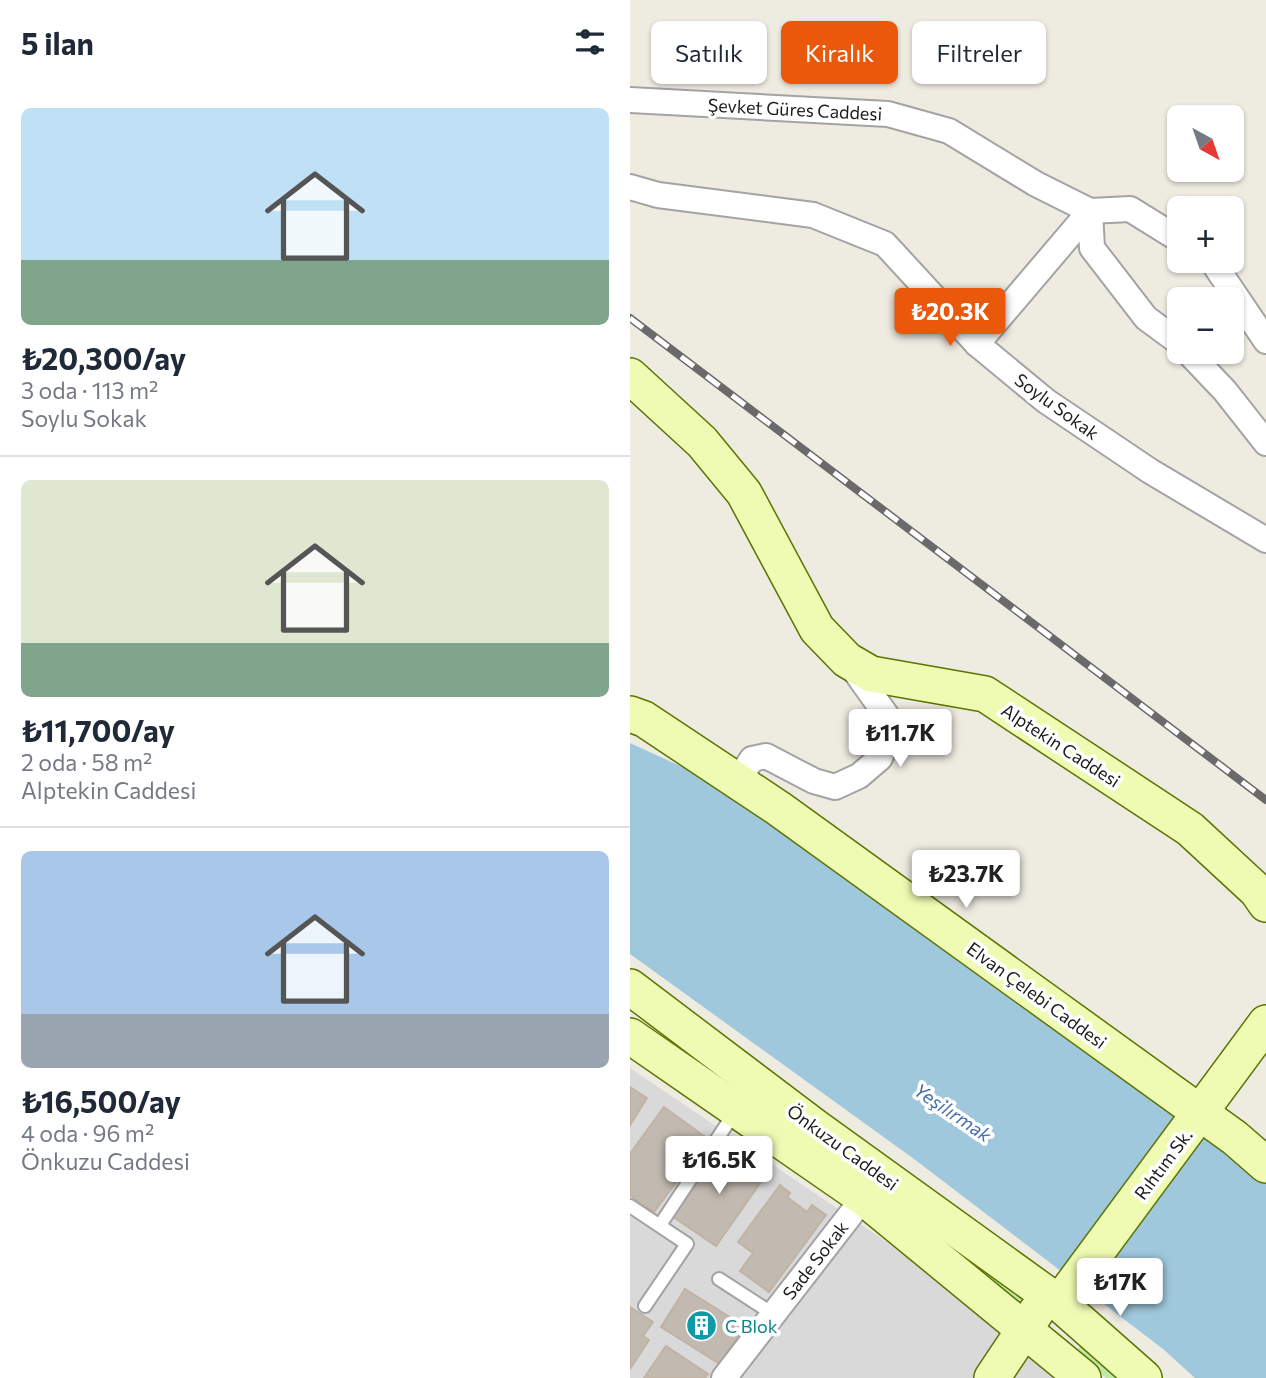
<!DOCTYPE html>
<html lang="tr">
<meta charset="utf-8">
<style>
:root{--surface:#fff;--page:#f2f2f3;--text:#1f2937;--muted:#747a83;--line:#e0e1e3;--accent:#ea580c}
body{margin:0;font-family:Commissioner,sans-serif;background:var(--page);color:var(--text);height:100vh;display:flex;flex-direction:column;font-size:26px;white-space:nowrap}
*{box-sizing:border-box;margin:0}
p{font-size:23px;color:var(--muted)}
.icon{flex:none;width:38px;height:38px;fill:none;stroke:currentColor;stroke-width:2;stroke-linecap:round;stroke-linejoin:round}
.map{position:relative;flex:1;overflow:hidden}
.side{display:flex;flex-direction:column;background:var(--surface);width:630px}
.side>*{flex:none}
.guide{position:absolute;left:21px;top:21px;width:509px;height:63px;display:flex;gap:14px}
.needle{width:46px;rotate:140deg}
.controls{position:absolute;left:537px;top:105px;display:grid;gap:14px}
.controls a{display:grid;place-items:center;width:77px;height:77px;border-radius:10px;background:var(--surface);box-shadow:0 2px 5px #0004;font-size:35px}
.price{position:absolute;translate:-50% -60px;padding:0 16px;border-radius:7px;background:#fff;color:#222;font-size:23px;line-height:46px;filter:drop-shadow(0 2px 4px #0008)}
.price::after{content:'';position:absolute;left:50%;top:42px;width:21px;height:16px;margin-left:-10px;background:inherit;clip-path:polygon(0 0,100% 0,50% 100%)}
.price.on{background:var(--accent);color:#fff}
ul{padding:0;list-style:none}
li{display:grid;align-content:center;gap:14px;height:371px;padding:0 21px}
li+li{border-top:2px solid var(--line)}
li span{display:grid;place-items:center;height:217px;border-radius:10px;color:#555}
li>.icon{margin-inline-start:auto}
span .icon{width:126px;height:126px;fill:#fffc;stroke-width:1}
li b{font-size:30px}
h2{display:flex;justify-content:space-between;align-items:center;height:84px;padding:0 21px;font-size:30px}
.pill{padding:0 24px;border-radius:10px;background:var(--surface);box-shadow:0 2px 5px #0004;font-size:24px;line-height:63px}
.pill.on{background:var(--accent);color:#fff}
main{display:flex;flex:1;min-height:0}
.map>svg:first-child{display:block}
</style>
<main>
<section class="side">
<h2>5 ilan<svg class="icon" aria-label="filters" viewBox="0 0 24 24"><path d="M4 7h16M4 17h16"/><circle cx="9" cy="7" r="2"/><circle cx="15" cy="17" r="2"/></svg></h2>
<ul>
<li><span style="background:linear-gradient(#bfe0f5 70%,#7fa58c 0)"><svg class="icon" aria-label="home" viewBox="0 0 24 24"><path d="M3 11l9-7 9 7M6 9v11h12V9"/></svg></span><div><b>₺20,300/ay</b><p>3 oda · 113 m²</p><p>Soylu Sokak</p></div></li>
<li><span style="background:linear-gradient(#dfe7d0 75%,#7fa58c 0)"><svg class="icon" aria-label="home" viewBox="0 0 24 24"><path d="M3 11l9-7 9 7M6 9v11h12V9"/></svg></span><div><b>₺11,700/ay</b><p>2 oda · 58 m²</p><p>Alptekin Caddesi</p></div></li>
<li><span style="background:linear-gradient(#a9c7e8 75%,#9aa5b1 0)"><svg class="icon" aria-label="home" viewBox="0 0 24 24"><path d="M3 11l9-7 9 7M6 9v11h12V9"/></svg></span><div><b>₺16,500/ay</b><p>4 oda · 96 m²</p><p>Önkuzu Caddesi</p></div></li>
</ul>
</section>
<div class="map">
<svg width="636" height="1378" viewBox="0 0 636 1378">
<rect width="100%" height="100%" fill="#eeebe1"/>
<path fill="#dad9d9" d="M0,1068l248,168 196,142h-444z"/>
<g fill="#bfeaa5">
<path d="M262,1196l133,100 -7,10z"/>
<path d="M454,1341l42,37h-20l-32,-24z"/>
</g>
<path fill="#a0c8dd" d="M0,743l85,39 510,367 41,35v194h-71l-32,-29 -249,-190 -284,-205z"/>
<g fill="#c2bab1" stroke="#c0b3a4" stroke-width="2">
<path d="M0,1087l17,11 -17,27z"/>
<path d="M34,1107l44,32 -54,73 -24,-17v-41z"/>
<path d="M91,1145l44,31 -49,70 -44,-30z"/>
<path d="M150,1185l10,8 -3,4 20,15 5,-7 14,10 -57,77 -29,-21 13,-18 -15,-11z"/>
<path d="M55,1289l59,37 -24,38 -59,-37z"/>
<path d="M0,1307l23,15 -10,14 6,4 -19,29z"/>
<path d="M36,1346l42,28 -3,4h-61z"/>
</g>
<g fill="none" stroke-linecap="round" stroke-linejoin="round">
<defs>
<g id="lane">
<path d="M0,1206l57,38 -42,62"/>
<path d="M30,1225l75,-113"/>
<path d="M89,1279l54,35"/>
</g>
<g id="street">
<path d="M0,100l258,14 61,17 87,53 54,27 40,-2 50,31"/>
<path d="M0,187l28,8 155,20 72,29 92,100 69,57 104,70 116,69"/>
<path d="M460,211l2,37 54,70 34,25"/>
<path d="M582,261l54,80"/>
<path d="M347,344l113,-133"/>
<path d="M558,352l37,39 41,52"/>
<path d="M127,794l-10,-14 -3,-9 8,-12 14,-3 48,25 21,6 24,-11 21,-18 7,-18 2,-21 -39,-55"/>
<path d="M94,1378l148,-191"/>
</g>
<g id="secondary">
<path d="M0,376l72,66 42,51 73,136 30,31 24,14 114,20 205,135 67,62 9,13"/>
<path d="M0,714l14,5 134,89 457,330 31,27"/>
<path d="M0,987l185,140 244,176 85,75"/>
<path d="M0,1036l234,162 219,180"/>
<path d="M429,1303l207,-280"/>
<path d="M362,1378l44,-66"/>
</g>
</defs>
<use href="#lane" stroke="#a3a3a3" stroke-width="16"/>
<use href="#street" stroke="#a3a3a3" stroke-width="28"/>
<use href="#secondary" stroke="#5b7402" stroke-width="38"/>
<use href="#lane" stroke="#fff" stroke-width="12"/>
<use href="#street" stroke="#fff" stroke-width="24"/>
<use href="#secondary" stroke="#effbb3" stroke-width="35"/>
<defs>
<path id="rail" d="M0,318l636,482"/>
</defs>
<use href="#rail" stroke="#6a6a6a" stroke-width="8"/>
<use href="#rail" stroke="#fff" stroke-width="5" stroke-dasharray="16" stroke-linecap="butt"/>
</g>
<defs>
<symbol id="building-disc" viewBox="-11 -11 22 22"><circle r="9.5" fill="#0f9aa8" stroke="#fff"/><path d="M-4-6H4V6H1V3H-1V6H-4ZM-2.5-4.3h1.7v1.8h-1.7ZM.8-4.3h1.7v1.8H.8ZM-2.5-1h1.7V.8h-1.7ZM.8-1h1.7V.8H.8Z" fill="#fff"/></symbol>
</defs>
<g fill-rule="evenodd">
<use href="#building-disc" x="54" y="1308" width="35" height="35"/>
</g>
<g text-anchor="middle" dominant-baseline="central" stroke-width="7" stroke-linejoin="round" paint-order="stroke">
<g font-size="18" fill="#1c1c1c" stroke="#fff">
<text transform="translate(165 109) rotate(3)">Şevket Güres Caddesi</text>
<text transform="translate(427 406) rotate(36)">Soylu Sokak</text>
<text transform="translate(431 745) rotate(33)">Alptekin Caddesi</text>
<text transform="translate(407 995) rotate(36)">Elvan Çelebi Caddesi</text>
<text transform="translate(213 1147) rotate(36)">Önkuzu Caddesi</text>
<text transform="translate(533 1164) rotate(-53)">Rıhtım Sk.</text>
<text transform="translate(185 1260) rotate(-52)">Sade Sokak</text>
</g>
<g font-size="18" fill="#0d838f" stroke="#fff" text-anchor="start">
<text x="95" y="1326">C Blok</text>
</g>
<g font-size="19" font-style="italic" fill="#476fad" stroke="#fff">
<text transform="translate(323 1112) rotate(34)">Yeşilırmak</text>
</g>
</g>
</svg>
<div class="controls">
<a><svg class="needle" viewBox="-14 -14 28 28"><path d="M0-13l5 13h-10z" fill="#e53935"/><path d="M0 13l5-13h-10z" fill="#747a83"/></svg></a>
<a>+</a>
<a>−</a>
</div>
<b class="price on" style="left:320px;top:348px">₺20.3K</b>
<b class="price" style="left:270px;top:769px">₺11.7K</b>
<b class="price" style="left:336px;top:910px">₺23.7K</b>
<b class="price" style="left:89px;top:1196px">₺16.5K</b>
<b class="price" style="left:490px;top:1318px">₺17K</b>
<div class="guide">
<a class="pill">Satılık</a>
<a class="pill on">Kiralık</a>
<a class="pill">Filtreler</a>
</div>
</div>
</main>
